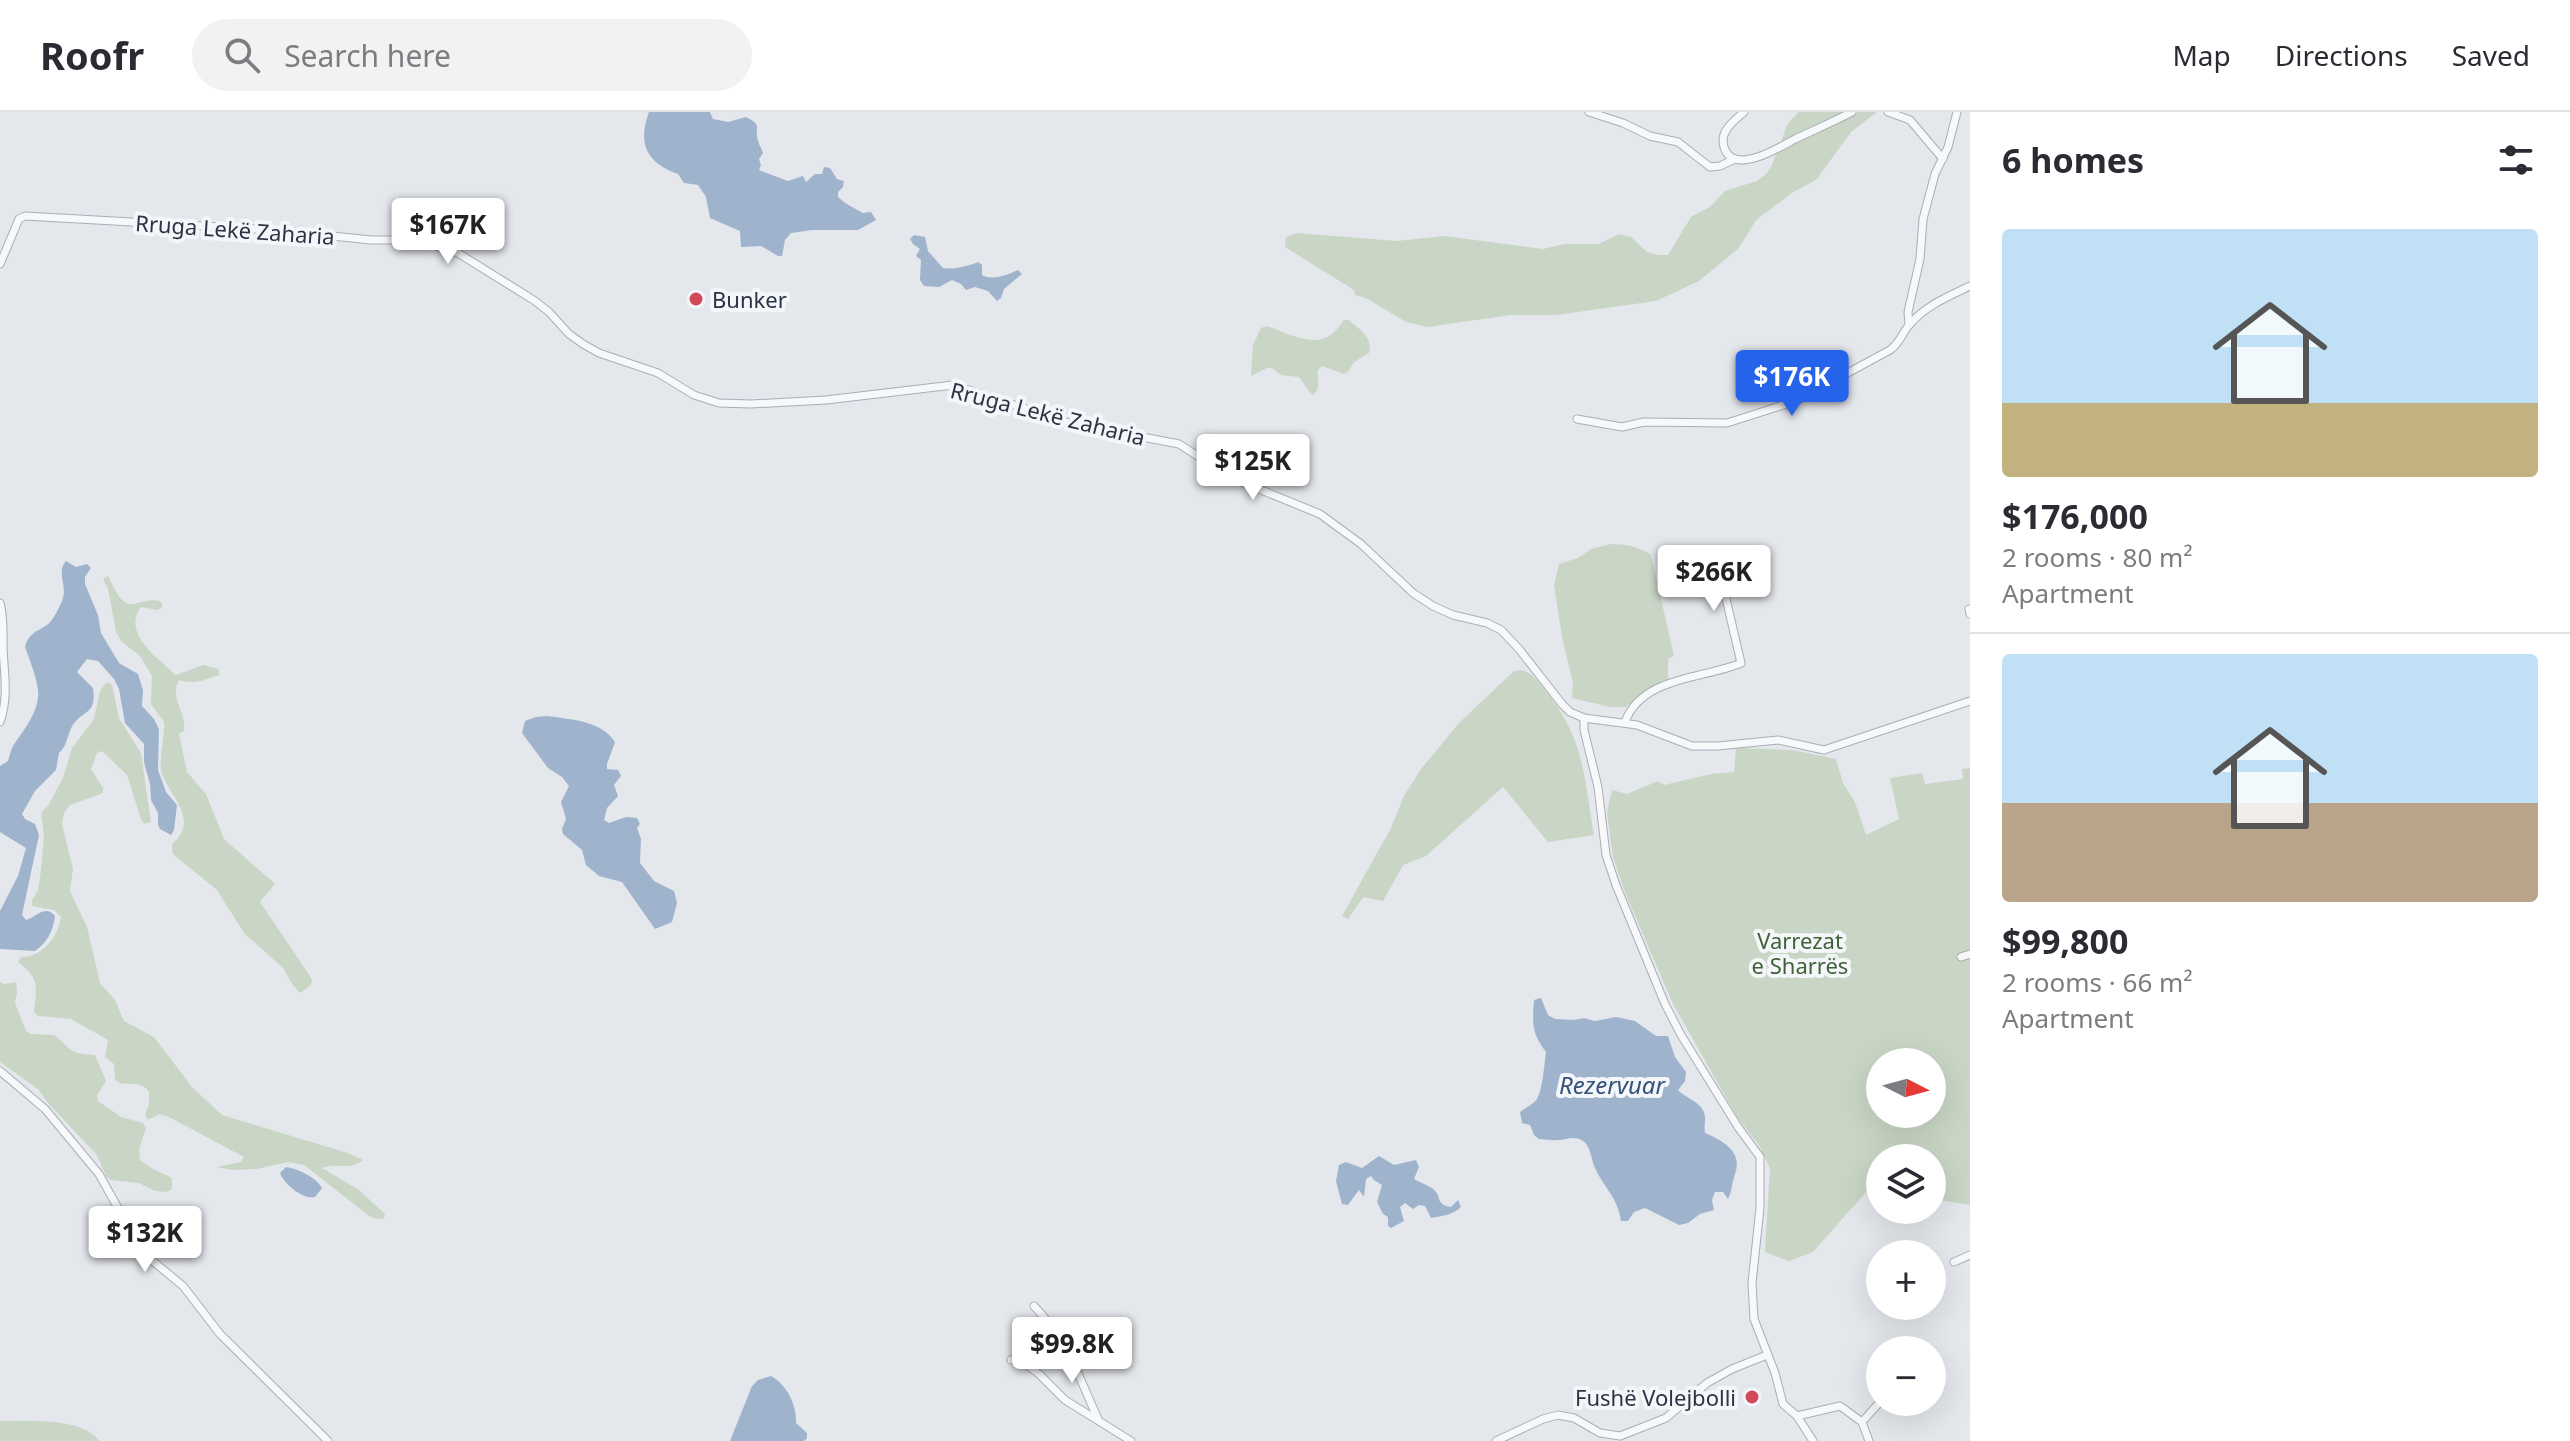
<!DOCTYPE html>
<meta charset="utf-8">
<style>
:root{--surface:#fff;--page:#f2f2f3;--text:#2b2b33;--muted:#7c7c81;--line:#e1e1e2;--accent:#2563eb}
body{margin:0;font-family:"Noto Sans",sans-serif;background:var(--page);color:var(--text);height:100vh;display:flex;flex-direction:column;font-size:30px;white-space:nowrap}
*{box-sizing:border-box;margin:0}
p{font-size:26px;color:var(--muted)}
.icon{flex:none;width:44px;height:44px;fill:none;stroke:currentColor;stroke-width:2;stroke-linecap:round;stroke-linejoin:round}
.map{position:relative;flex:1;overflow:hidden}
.panel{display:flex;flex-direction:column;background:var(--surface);width:600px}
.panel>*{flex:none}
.needle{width:52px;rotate:96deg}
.controls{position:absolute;left:1866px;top:936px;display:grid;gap:16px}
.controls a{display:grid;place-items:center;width:80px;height:80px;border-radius:50%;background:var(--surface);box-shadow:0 8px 32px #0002;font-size:40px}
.price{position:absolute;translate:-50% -68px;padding:0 18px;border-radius:8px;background:#fff;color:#222;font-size:26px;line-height:52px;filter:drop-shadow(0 2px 4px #0008)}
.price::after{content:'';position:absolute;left:50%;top:48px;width:24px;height:18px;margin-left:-12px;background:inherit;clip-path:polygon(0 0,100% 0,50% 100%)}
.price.current{background:var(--accent);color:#fff}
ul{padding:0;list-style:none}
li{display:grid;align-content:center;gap:16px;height:424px;padding:0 32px}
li+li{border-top:2px solid var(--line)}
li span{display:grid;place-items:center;height:248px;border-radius:8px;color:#555}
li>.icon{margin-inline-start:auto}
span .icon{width:144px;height:144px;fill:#fffc;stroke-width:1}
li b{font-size:34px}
h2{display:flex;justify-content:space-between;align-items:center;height:96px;padding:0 32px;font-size:34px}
header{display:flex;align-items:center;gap:48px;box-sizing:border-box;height:112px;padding:0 40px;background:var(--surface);border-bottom:2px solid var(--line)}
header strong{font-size:38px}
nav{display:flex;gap:44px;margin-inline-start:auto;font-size:28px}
.search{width:560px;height:72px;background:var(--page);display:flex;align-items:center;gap:20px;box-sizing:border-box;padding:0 28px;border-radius:44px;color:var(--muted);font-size:30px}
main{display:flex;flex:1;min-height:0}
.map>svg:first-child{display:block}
</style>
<header>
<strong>Roofr</strong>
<div class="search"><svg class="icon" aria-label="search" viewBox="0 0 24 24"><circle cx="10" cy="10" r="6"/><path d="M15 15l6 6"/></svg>Search here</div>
<nav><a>Map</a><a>Directions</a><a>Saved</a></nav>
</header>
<main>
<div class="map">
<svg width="1970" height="1329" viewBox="0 0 1970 1329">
<rect width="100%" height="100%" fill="#e4e7ec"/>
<g fill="#c9d6c5" fill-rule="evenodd">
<path d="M1799,0h78l-26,20 -35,48 -21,11 -38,28 -19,30 -10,8 -29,24 -43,20 -100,14h-45l-84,12 -21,-5 -40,-24 -11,-3 -1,-5 -69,-43 1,-10 11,-4 100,8 47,-5 99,13 22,-5h34l20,-10 12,3 16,15 10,3h11l23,-38 19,-10 15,-16 32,-10 9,-7 6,-9 16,-42z"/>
<path d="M1344,208h5c10,9 24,17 20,33l-15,9 -6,10 -4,2 -22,-8 -4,4c-2,10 5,18 -6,25l-13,-18 -18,-2 -9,-7h-5l-16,8 2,-31 8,-17 6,-2c18,6 45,22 64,9 5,-4 9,-10 13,-15z"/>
<path d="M1611,432c13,0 30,3 40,11l23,101 -6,3v23l-22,9 -20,16h-16l-38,-9 1,-15 -11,-46 -8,-52 5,-21 19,-6 13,-9z"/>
<path d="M108,464c5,9 12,30 25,28 11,-2 16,-5 27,-3l3,5 -5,4 -17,-3c-20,26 18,52 35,68l27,-10 16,4v6c-14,5 -25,10 -40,5 -10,18 8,33 5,51l-5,3 8,38 19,22 18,45 51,45 -15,18 50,74 2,5 -2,5 -10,7 -8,-9 -9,-16 -39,-35 -27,-43 -44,-36 -1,-10c28,-23 -1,-47 -10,-70 -4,-11 3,-38 2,-52l-13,-18 1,-28 -12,-20 -18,-14 -6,-10 -8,-43 -5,-10z"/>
<path d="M1521,558c12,3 16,10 23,19 40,47 40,88 50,146l-46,7 -45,-55 -77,69 -23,9 -20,36 -20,-4 -15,22 -6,-3 49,-88 13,-32 17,-27 38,-46 55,-52z"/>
<path d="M107,570l5,3 7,33 22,35 10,69 -7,2 -3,-5 -14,-44 -25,-24 -5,2 -6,16 12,19v5l-33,12 -6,8 -2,11 11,45 -3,22 17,36 13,56 15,17 9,21 30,16 38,50 30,28 126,38 15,7c-12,11 -28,2 -41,8l37,22 26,24 -2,5 -10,-1 -5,-3 -64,-50 -16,-3 -32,7 -22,1 -18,-3 25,-5 3,-5 -75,-40 -10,-3 -11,6 -3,-5 4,-11v-12c-9,-14 -24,-3 -34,-12l-1,-16 -9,-7 3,-17 -37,-21 -33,-3 -4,-4c3,-25 6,-33 -16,-50l3,-5c21,1 37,-20 40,-40l-7,-7 -22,-4v-6l6,-10 2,-11 4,-43 -3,-23 8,-9 14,-26 9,-30 22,-29 6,-28z"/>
<path d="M1736,636l57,2 43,9 7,24 12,19 11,33 33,-16 -9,-41 32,-5 3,11 38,-5 -1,-10 8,-1v182l-3,2 3,5v248l-38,-6v-41h-52v34l-13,-1 -54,61 -24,9 -24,-9 5,-84 -11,-23 -22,-28 -64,-113 -47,-109 -13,-38 -6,-45 5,-22 15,4 31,-13 6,4 47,-11 23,-2zM1880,950h52v52h-52z"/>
<path d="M0,870l4,2 12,-2 1,11 -2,10 11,28 5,3 23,1c18,14 14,19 41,20l11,26 -9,14 1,6 23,16 22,6 3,5 -7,21 1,11 11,8 21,10v11l-5,3 -12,-1 -16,-8 -29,-3 -4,-4 -9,-21 -49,-52 -10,-14 -38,-27z"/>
<path d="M0,1309c27,0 83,-4 99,20h-99z"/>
</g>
<g fill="#9fb4cc">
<path d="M649,0h61l3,7 15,3 18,-5c17,8 8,10 12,24 1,4 4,8 5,12l-4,6 2,6 -2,5 29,11 15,-5 3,6 9,-8h7l2,-7 6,1 7,11 7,2 -1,6 -5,5v5c9,8 16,11 25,16l8,-1 5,8 -18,10h-46l-21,3 -6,7 -3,16h-4l-17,-10 -20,1 -1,-16 -30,-13 -4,-21 -8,-12 -14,-2 -6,-9c-31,-11 -41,-30 -29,-62z"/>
<path d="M914,123l11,2 3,14 15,17c9,2 26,-2 35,-6l4,3v10c11,6 25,0 36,-5l4,4 -18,15 -3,9 -4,3 -9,-10 -13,-4 -9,3 -5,-6 -9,-4 -13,7 -15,-1 -4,-6 1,-20 -5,-4 4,-7 -7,-5 -3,-5z"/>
<path d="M66,449l10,6 11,-3 4,4 -6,9v7l13,31 3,18 18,30 19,11 5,16 -1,16 12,13 5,10 -1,41 8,22 11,13 -3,25 -3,5 -11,-6 -2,-4v-12l-7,-13 -1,-16 -6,-22v-18l-19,-21 -6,-34 -5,-10 -16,-18 -11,-2 -10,13 16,16c3,25 -6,21 -18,34 -8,9 -6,22 -16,31l-3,17 -21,21 -13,23 3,5 10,5 4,11 -17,80 4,5c10,-3 20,-16 29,-4 -2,15 -8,27 -20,35l-35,-2v-38l18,-35 8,-28 -26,-16v-66l8,-5c2,-6 3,-13 7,-18 10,-15 25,-33 23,-53 -2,-15 -8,-29 -13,-43 4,-14 11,-15 22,-22 6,-4 14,-20 16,-27 4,-13 -7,-26 3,-37z"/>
<path d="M547,604c23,3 55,5 68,26l-8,22v5l11,1 3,6 -7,9 4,11 -11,12 -3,12 5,3 17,-6 11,1 3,6 -3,4 4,11 -1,24 14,18 20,10 3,12 -5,19 -17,7 -33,-47 -23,-6 -13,-11 -4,-15 -19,-16 -1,-5 4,-10 -5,-17 8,-16 -7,-9 -14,-9 -26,-35 3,-12 11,-4z"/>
<path d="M1541,886l7,17 7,4 19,1 10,-2 11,3 21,-4 19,4 21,15h12l7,21 11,15 -1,9 -7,9c10,10 28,13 27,30 0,4 -1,8 0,13 18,8 38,18 30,41 -3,8 -3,17 -7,25l-5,-7h-8l-3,8 2,10 -14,4 -12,9 -9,2 -34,-17 -11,4 -6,9h-7c-3,-23 -16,-32 -25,-51 -5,-9 -5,-24 -13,-29 -8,-6 -17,-1 -25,-1 -6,1 -13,-1 -19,-1l-5,-4 -4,-10 -8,-2 -2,-11c5,-4 14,-8 17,-13 6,-11 7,-33 9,-47 -14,-18 -14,-28 -12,-52z"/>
<path d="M1379,1044l15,9 22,-5 3,7 -5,12c5,3 14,6 19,10 10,8 1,15 18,18l7,-7 3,7c-8,8 -19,9 -30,11l-6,-12 -6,-1 -6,4 -8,-6 -5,4 4,14 -13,7 -3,-2v-9l-5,-3 -6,-12 5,-17 -8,-5 -3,-4 -5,3 -2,18 -5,-7 -11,15 -6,-1 -6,-23 3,-16 7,-3 16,6z"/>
<path d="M286,1055c12,2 30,10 36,21l-7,9c-12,3 -31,-13 -35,-24z"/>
<path d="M771,1264c16,9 26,29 25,47l11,10v5l-3,3h-74l22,-55 6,-6z"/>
</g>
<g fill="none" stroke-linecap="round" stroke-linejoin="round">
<defs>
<g id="minor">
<path d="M1589,0l34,11 27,13 28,6 32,25 10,-1 15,-7"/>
<path d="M1744,0c-10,9 -25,19 -20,35 9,30 56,0 71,-8 19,-9 38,-17 57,-27"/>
<path d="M1888,0l22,8 33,39"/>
<path d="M0,152l19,-45 6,-3 249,14 97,10h31l30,5 26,8 77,48 14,11 20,22 14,10 16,9 59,20 36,22 25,8 32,1 75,-4 127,-15 116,38 110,21 53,34 88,36 41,30 52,49 20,13 20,9 34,8 14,7 18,19 43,55 8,8 14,6 53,7 55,21h26l60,-6 46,10 146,-49"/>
<path d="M1909,213l-1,-13 12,-53 3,-40 12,-45 13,-27 9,-35"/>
<path d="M1577,307l45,8 22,-5 83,1 69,-22 94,-51c10,-7 12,-17 20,-26 15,-18 39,-28 60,-38"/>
<path d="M0,491c4,14 3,29 3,44 1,26 6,50 -3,75"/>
<path d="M1969,497l1,5"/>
<path d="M1584,606v12l14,57 8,68 10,30 49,119 16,31 57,92 22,30v51l-8,75 2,36 21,54 8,31 14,12 16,25"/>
<path d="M1625,610c17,-46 79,-43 116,-59l-24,-103"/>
<path d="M1961,845l9,-3"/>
<path d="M0,959l45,38 54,65 44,79 40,33 37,48 108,107"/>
<path d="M1954,1150l16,-7"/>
<path d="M1034,1194c33,34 45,71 64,113"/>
<path d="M1011,1248l8,-1 20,15 26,26 66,41"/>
<path d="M1875,1252l5,15"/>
<path d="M1797,1304l43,-10 22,16"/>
<path d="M1496,1329l47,-22 15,-4 16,3 26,15 20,3 46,-18 41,-35 25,-14 35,-14"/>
<path d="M1869,1329l-7,-19 18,-20"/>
</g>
</defs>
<use href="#minor" stroke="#a9aeb7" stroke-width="9"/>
<use href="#minor" stroke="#f7f8fa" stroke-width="7"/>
</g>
<g fill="#d1495b" stroke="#f4f6f9" stroke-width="3">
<circle cx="696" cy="187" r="8"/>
<circle cx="1752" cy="1285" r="8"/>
</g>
<g text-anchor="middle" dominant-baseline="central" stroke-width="8" stroke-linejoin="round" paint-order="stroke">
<g font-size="22" fill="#2b3445" stroke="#f4f6f9">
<text transform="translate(235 117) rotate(4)">Rruga Lekë Zaharia</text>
<text transform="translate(1048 301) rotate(14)">Rruga Lekë Zaharia</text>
</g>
<g font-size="22" fill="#2b3445" stroke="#f4f6f9" text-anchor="start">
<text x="712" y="187">Bunker</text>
<text x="1736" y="1285" text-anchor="end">Fushë Volejbolli</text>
</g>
<g font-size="22" fill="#3f6138" stroke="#f4f6f9">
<text x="1800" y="828">Varrezat<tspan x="1800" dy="25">e Sharrës</tspan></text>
</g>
<g font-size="24" font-style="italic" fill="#34527a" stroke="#f4f6f9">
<text x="1612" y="972">Rezervuar</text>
</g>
</g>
</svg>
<div class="controls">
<a><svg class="needle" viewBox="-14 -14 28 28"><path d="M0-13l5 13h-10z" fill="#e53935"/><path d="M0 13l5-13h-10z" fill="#7c7c81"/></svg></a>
<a><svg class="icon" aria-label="layers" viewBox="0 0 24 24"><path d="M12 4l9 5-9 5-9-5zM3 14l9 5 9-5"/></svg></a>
<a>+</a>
<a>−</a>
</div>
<b class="price" style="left:448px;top:154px">$167K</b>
<b class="price current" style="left:1792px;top:306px">$176K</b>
<b class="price" style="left:1253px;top:390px">$125K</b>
<b class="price" style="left:1714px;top:501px">$266K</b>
<b class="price" style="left:145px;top:1162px">$132K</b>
<b class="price" style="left:1072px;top:1273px">$99.8K</b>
</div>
<section class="panel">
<h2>6 homes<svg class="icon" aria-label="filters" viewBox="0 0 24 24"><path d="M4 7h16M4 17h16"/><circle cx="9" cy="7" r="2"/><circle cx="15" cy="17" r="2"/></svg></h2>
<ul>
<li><span style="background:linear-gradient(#bfe0f5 70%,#c2b280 0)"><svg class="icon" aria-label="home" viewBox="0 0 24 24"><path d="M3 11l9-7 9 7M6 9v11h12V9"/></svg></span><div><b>$176,000</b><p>2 rooms · 80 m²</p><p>Apartment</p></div></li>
<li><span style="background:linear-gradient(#bfe0f5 60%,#b9a48a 0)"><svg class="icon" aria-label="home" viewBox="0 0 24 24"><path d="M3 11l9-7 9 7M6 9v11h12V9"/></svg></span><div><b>$99,800</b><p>2 rooms · 66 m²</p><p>Apartment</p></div></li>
</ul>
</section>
</main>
